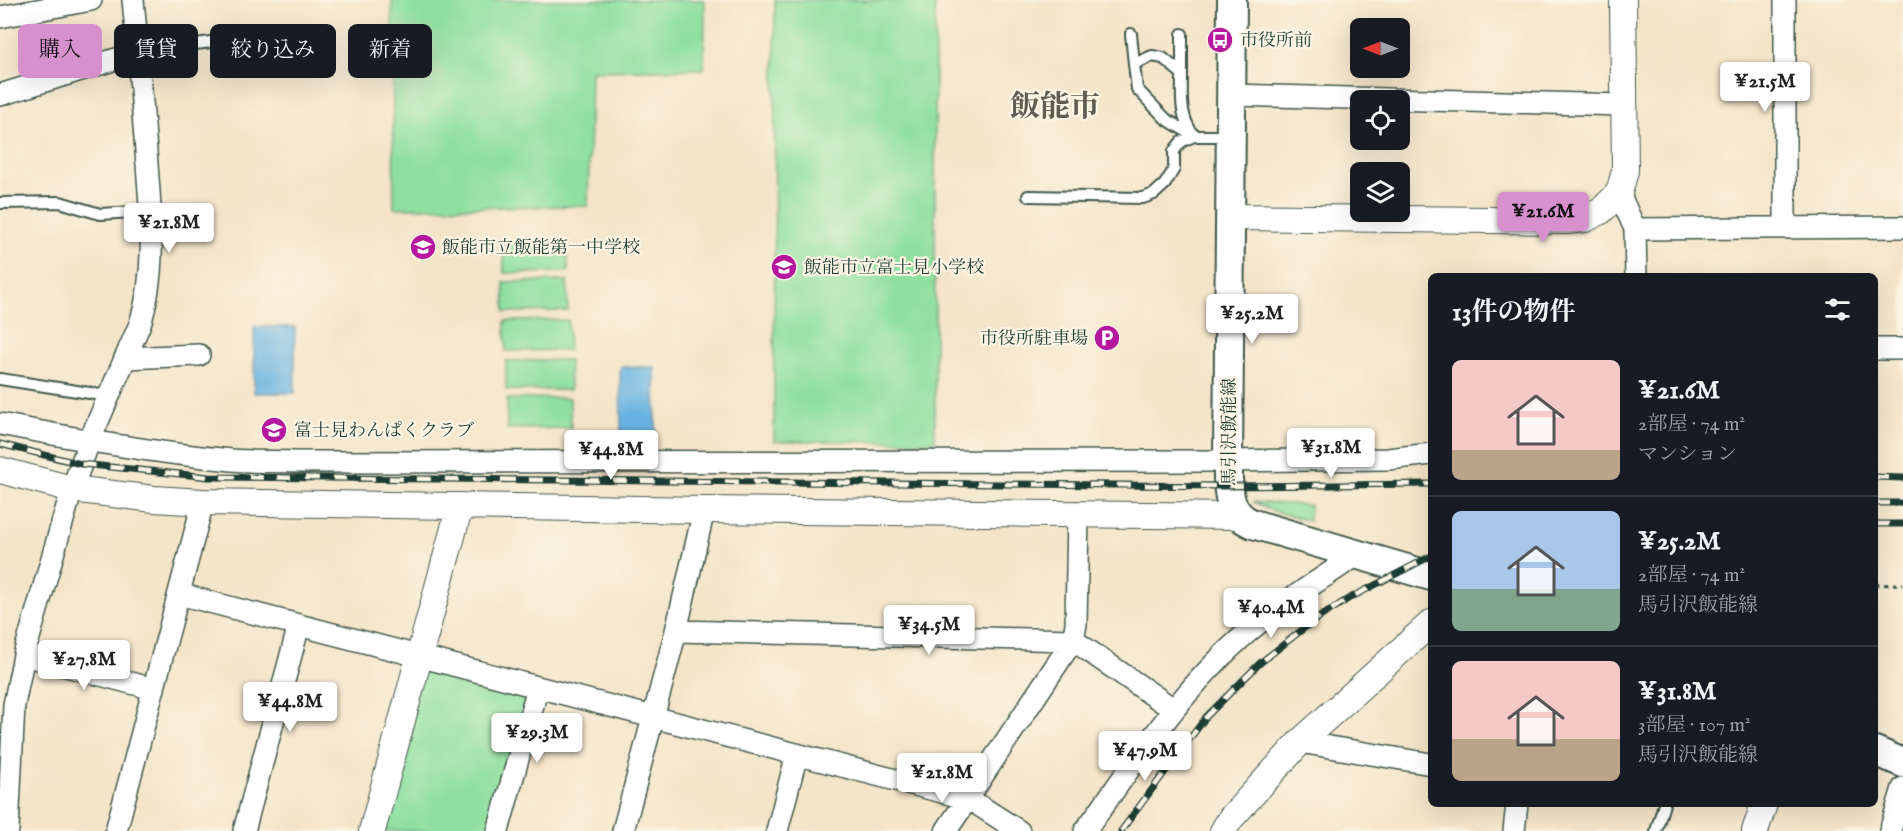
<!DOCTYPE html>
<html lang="ja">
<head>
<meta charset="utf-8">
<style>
  :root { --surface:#171b24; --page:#20242c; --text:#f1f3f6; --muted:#9ea1a6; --line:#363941; --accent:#d690ce }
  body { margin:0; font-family:"IM FELL English","Noto Serif JP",serif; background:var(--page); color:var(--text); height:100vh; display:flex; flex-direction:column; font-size:22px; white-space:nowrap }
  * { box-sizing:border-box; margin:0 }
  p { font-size:20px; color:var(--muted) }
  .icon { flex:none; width:33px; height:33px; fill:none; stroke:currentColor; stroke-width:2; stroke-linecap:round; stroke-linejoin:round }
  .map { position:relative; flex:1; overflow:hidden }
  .drawer { position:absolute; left:1428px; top:273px; width:450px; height:534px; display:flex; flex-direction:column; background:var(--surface); border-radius:9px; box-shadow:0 6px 24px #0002 }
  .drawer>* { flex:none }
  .banner { position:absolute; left:18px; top:24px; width:570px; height:54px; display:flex; gap:12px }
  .needle { width:39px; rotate:270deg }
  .tools { position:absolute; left:1350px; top:18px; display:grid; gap:12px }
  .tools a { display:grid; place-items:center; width:60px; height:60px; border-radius:9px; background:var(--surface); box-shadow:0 6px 24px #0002; font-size:30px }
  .price { position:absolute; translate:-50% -51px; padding:0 14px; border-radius:6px; background:#fff; color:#222; font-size:20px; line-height:39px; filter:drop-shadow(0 2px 3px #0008) }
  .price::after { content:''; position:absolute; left:50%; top:36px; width:18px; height:14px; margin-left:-9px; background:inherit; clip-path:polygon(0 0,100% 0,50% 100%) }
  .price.current { background:var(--accent); color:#111 }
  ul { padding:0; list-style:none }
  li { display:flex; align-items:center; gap:18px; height:150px; padding:0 24px }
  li+li { border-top:2px solid var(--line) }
  li span { display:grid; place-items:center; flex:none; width:168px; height:120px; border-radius:9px; color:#555 }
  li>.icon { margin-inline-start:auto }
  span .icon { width:72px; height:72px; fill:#fffc; stroke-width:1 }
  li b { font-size:26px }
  h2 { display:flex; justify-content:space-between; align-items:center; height:72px; padding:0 24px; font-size:26px }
  .tag { padding:0 21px; border-radius:9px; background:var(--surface); box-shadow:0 6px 24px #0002; font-size:21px; line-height:54px }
  .tag.current { background:var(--accent); color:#111 }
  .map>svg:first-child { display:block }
  .green { fill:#8fe0a0; stroke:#578e6a; stroke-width:1.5 }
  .water { fill:#68b3e1; stroke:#44788a; stroke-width:1.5 }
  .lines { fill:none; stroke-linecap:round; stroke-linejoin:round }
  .service-casing { stroke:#3f564a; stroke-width:14 }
  .minor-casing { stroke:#3f564a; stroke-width:24 }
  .tertiary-casing { stroke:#3f564a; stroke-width:28 }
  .secondary-casing { stroke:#3f564a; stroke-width:32 }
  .path { stroke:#3f564a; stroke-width:3; stroke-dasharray:4.5 4.5; stroke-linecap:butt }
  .service { stroke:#fff; stroke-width:10 }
  .minor { stroke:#fff; stroke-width:21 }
  .tertiary { stroke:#fff; stroke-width:26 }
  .secondary { stroke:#fff; stroke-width:28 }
  .rail-casing { stroke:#1f3d34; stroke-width:7 }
  .rail { stroke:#fcf5e5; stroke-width:4.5; stroke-dasharray:14; stroke-linecap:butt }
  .labels { text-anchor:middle; stroke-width:4.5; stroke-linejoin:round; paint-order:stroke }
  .poi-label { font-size:18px; fill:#1f3d34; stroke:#fcf5e5; text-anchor:start }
  .street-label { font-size:18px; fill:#1f3d34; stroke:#fcf5e5 }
  .town-label { font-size:30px; font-weight:bold; fill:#605c51; stroke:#fcf5e5 }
</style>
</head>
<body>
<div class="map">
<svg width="1903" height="831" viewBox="0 0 1903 831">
  <rect width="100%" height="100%" fill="#fcf5e5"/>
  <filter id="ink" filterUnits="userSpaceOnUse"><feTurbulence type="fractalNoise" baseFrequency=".0167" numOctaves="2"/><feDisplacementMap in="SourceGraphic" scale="12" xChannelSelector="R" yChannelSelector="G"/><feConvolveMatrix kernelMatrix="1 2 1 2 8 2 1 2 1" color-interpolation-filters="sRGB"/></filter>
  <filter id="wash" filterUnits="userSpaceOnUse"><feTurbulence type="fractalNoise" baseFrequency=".008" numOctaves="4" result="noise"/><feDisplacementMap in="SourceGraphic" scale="24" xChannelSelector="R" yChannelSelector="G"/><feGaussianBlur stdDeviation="1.35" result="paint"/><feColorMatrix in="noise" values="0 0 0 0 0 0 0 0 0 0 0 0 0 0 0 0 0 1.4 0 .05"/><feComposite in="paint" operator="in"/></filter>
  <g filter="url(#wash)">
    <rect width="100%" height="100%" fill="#f4e4c8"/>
    <!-- green -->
    <path class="green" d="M392,0h313l-1,69 -113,2 -3,135 -194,2z
      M775,0h160v442l-161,-1z
      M504,243h63l1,29 -64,1z
      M567,281l1,30 -63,1 -1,-30z
      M568,320l1,30 -63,1 -1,-30z
      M569,360l1,30h-64v-29z
      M570,398l1,30 -64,1v-30z
      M1253,502l57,3 -1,16 -36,-10z
      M420,656l118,31 -40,144h-126z"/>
    <!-- water -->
    <path class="water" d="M254,327h41v66h-41z
      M620,367h35l1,66h-35z"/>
  </g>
  <g filter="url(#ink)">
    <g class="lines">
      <!-- service casing -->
      <g class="service-casing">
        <path id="service" d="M1131,34l3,30
          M1182,34v40
          M139,52l93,-13
          M1152,56l11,2 19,16c0,24 -3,41 12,62l-28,-17 -29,-30 -3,-25z
          M1028,196l115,2 11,-4 11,-10 9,-15v-18l7,-9 13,-6h36
          M0,203l60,-1 40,12 50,-3
          M0,379l109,17
          M1656,831l8,-27"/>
      </g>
      <!-- minor casing -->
      <g class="minor-casing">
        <path id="minor" d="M1785,0v227
          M0,17l91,-17
          M0,95l139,-43
          M1231,95l393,10
          M1619,193l16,36 1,47
          M1635,229l268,-2
          M1875,349h28
          M125,358l74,-3
          M0,424c77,15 154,29 232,36 22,2 46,1 68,2l928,-1 160,-2 43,-5
          M179,594l790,205 50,32
          M676,631l397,9 100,69
          M24,655l130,34
          M1300,742l131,22
          M8,831l6,-126 10,-50 48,-166 17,-47 51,-118c18,-55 10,-116 6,-173 -4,-50 -8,-101 -13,-151
          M116,831l87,-329
          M244,831l55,-206
          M498,831l40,-144
          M623,831l53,-200 28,-121
          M777,831l20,-77
          M946,831l127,-191 3,-16 2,-110
          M1085,831c53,-73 103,-152 175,-209 30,-24 64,-45 97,-67
          M1514,831l3,-27
          M1890,831l13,-43"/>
      </g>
      <!-- tertiary casing -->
      <g class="tertiary-casing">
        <path id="tertiary" d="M1230,217l337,4 18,-2 16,-8 18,-18 6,-22 -2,-171
          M0,470l72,19 82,10 49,3 501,8 535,6
          M372,831l88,-325
          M1223,831l8,-13 69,-76 131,-119
          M1755,831l9,-27"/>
      </g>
      <!-- secondary casing -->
      <g class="secondary-casing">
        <path id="secondary" d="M1232,0l-4,461c0,25 -3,52 25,63l178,52
          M1875,751l28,12"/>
      </g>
      <!-- path -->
      <path class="path" d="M1875,585l28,-1"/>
      <!-- service -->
      <use href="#service" class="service"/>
      <!-- minor -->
      <use href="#minor" class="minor"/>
      <!-- tertiary -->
      <use href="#tertiary" class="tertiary"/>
      <!-- secondary -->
      <use href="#secondary" class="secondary"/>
      <!-- rail casing -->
      <g class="rail-casing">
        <path id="rail" d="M0,444l81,20 128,13 1019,9 203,-2
          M1875,477l28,1
          M1875,503h28
          M1875,524h28
          M1121,831l85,-114 54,-54 52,-41 36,-23 83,-43"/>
      </g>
      <!-- rail -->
      <use href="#rail" class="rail"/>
    </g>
  </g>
  <!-- icons -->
  <defs>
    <g id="bus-disc" transform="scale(1.35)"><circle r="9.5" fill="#b5179e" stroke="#fcf5e5"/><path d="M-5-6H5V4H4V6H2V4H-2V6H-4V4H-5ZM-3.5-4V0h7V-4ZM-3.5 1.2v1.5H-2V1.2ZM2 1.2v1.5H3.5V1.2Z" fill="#fff"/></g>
    <g id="school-disc" transform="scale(1.35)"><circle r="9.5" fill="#b5179e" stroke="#fcf5e5"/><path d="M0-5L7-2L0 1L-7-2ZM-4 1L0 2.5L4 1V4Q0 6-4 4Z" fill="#fff"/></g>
    <g id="parking-disc" transform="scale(1.35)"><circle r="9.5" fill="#b5179e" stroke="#fcf5e5"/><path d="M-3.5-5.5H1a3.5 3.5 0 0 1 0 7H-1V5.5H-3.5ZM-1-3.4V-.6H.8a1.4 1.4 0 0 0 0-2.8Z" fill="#fff"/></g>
  </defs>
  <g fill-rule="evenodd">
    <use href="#bus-disc" x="1220" y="40"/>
    <use href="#school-disc" x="423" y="247"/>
    <use href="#school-disc" x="784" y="267"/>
    <use href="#parking-disc" x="1107" y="338"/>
    <use href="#school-disc" x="274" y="430"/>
  </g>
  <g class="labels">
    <!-- poi labels -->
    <g class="poi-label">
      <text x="1240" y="46">市役所前</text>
      <text x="442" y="253">飯能市立飯能第一中学校</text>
      <text x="804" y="273">飯能市立富士見小学校</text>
      <text x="1088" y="344" text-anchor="end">市役所駐車場</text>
      <text x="294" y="436">富士見わんぱくクラブ</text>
    </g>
    <!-- street labels -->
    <g class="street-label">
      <text transform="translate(1229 432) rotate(-90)" y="6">馬引沢飯能線</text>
    </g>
    <!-- town labels -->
    <g class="town-label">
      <text x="1055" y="116">飯能市</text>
    </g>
  </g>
</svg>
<div class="tools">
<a><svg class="needle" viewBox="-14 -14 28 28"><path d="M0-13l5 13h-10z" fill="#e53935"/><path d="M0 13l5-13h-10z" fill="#9ea1a6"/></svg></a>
<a><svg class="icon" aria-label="locate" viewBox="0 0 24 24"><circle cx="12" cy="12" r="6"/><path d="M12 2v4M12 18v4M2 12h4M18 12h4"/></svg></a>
<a><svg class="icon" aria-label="layers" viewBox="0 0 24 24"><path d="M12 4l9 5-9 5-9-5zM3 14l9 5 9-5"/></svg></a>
</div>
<b class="price" style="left:1765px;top:113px">¥21.5M</b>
<b class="price current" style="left:1543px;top:243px">¥21.6M</b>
<b class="price" style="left:169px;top:254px">¥21.8M</b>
<b class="price" style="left:1252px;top:345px">¥25.2M</b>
<b class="price" style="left:1331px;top:479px">¥31.8M</b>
<b class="price" style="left:611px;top:481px">¥44.8M</b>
<b class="price" style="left:1271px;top:639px">¥40.4M</b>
<b class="price" style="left:929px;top:656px">¥34.5M</b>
<b class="price" style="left:84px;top:691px">¥27.8M</b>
<b class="price" style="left:290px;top:733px">¥44.8M</b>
<b class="price" style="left:537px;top:764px">¥29.3M</b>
<b class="price" style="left:1145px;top:782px">¥47.9M</b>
<b class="price" style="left:942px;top:804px">¥21.8M</b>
<div class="banner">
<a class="tag current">購入</a>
<a class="tag">賃貸</a>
<a class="tag">絞り込み</a>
<a class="tag">新着</a>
</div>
<section class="drawer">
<h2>13件の物件<svg class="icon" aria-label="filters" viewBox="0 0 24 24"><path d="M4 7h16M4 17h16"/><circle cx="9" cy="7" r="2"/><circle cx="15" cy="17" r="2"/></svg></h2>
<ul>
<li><span style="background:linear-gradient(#f6c9c9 75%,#b9a48a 0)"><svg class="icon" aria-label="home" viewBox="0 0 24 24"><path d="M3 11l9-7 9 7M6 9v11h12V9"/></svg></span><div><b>¥21.6M</b><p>2部屋 · 74 m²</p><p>マンション</p></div></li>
<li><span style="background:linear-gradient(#a9c7e8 65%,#7fa58c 0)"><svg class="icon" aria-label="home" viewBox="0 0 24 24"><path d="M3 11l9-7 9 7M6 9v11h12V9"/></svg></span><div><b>¥25.2M</b><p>2部屋 · 74 m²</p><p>馬引沢飯能線</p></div></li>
<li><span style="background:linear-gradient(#f6c9c9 65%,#b9a48a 0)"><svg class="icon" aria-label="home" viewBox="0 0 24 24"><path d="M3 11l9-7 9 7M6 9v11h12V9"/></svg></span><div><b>¥31.8M</b><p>3部屋 · 107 m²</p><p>馬引沢飯能線</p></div></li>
</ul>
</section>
</div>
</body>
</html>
